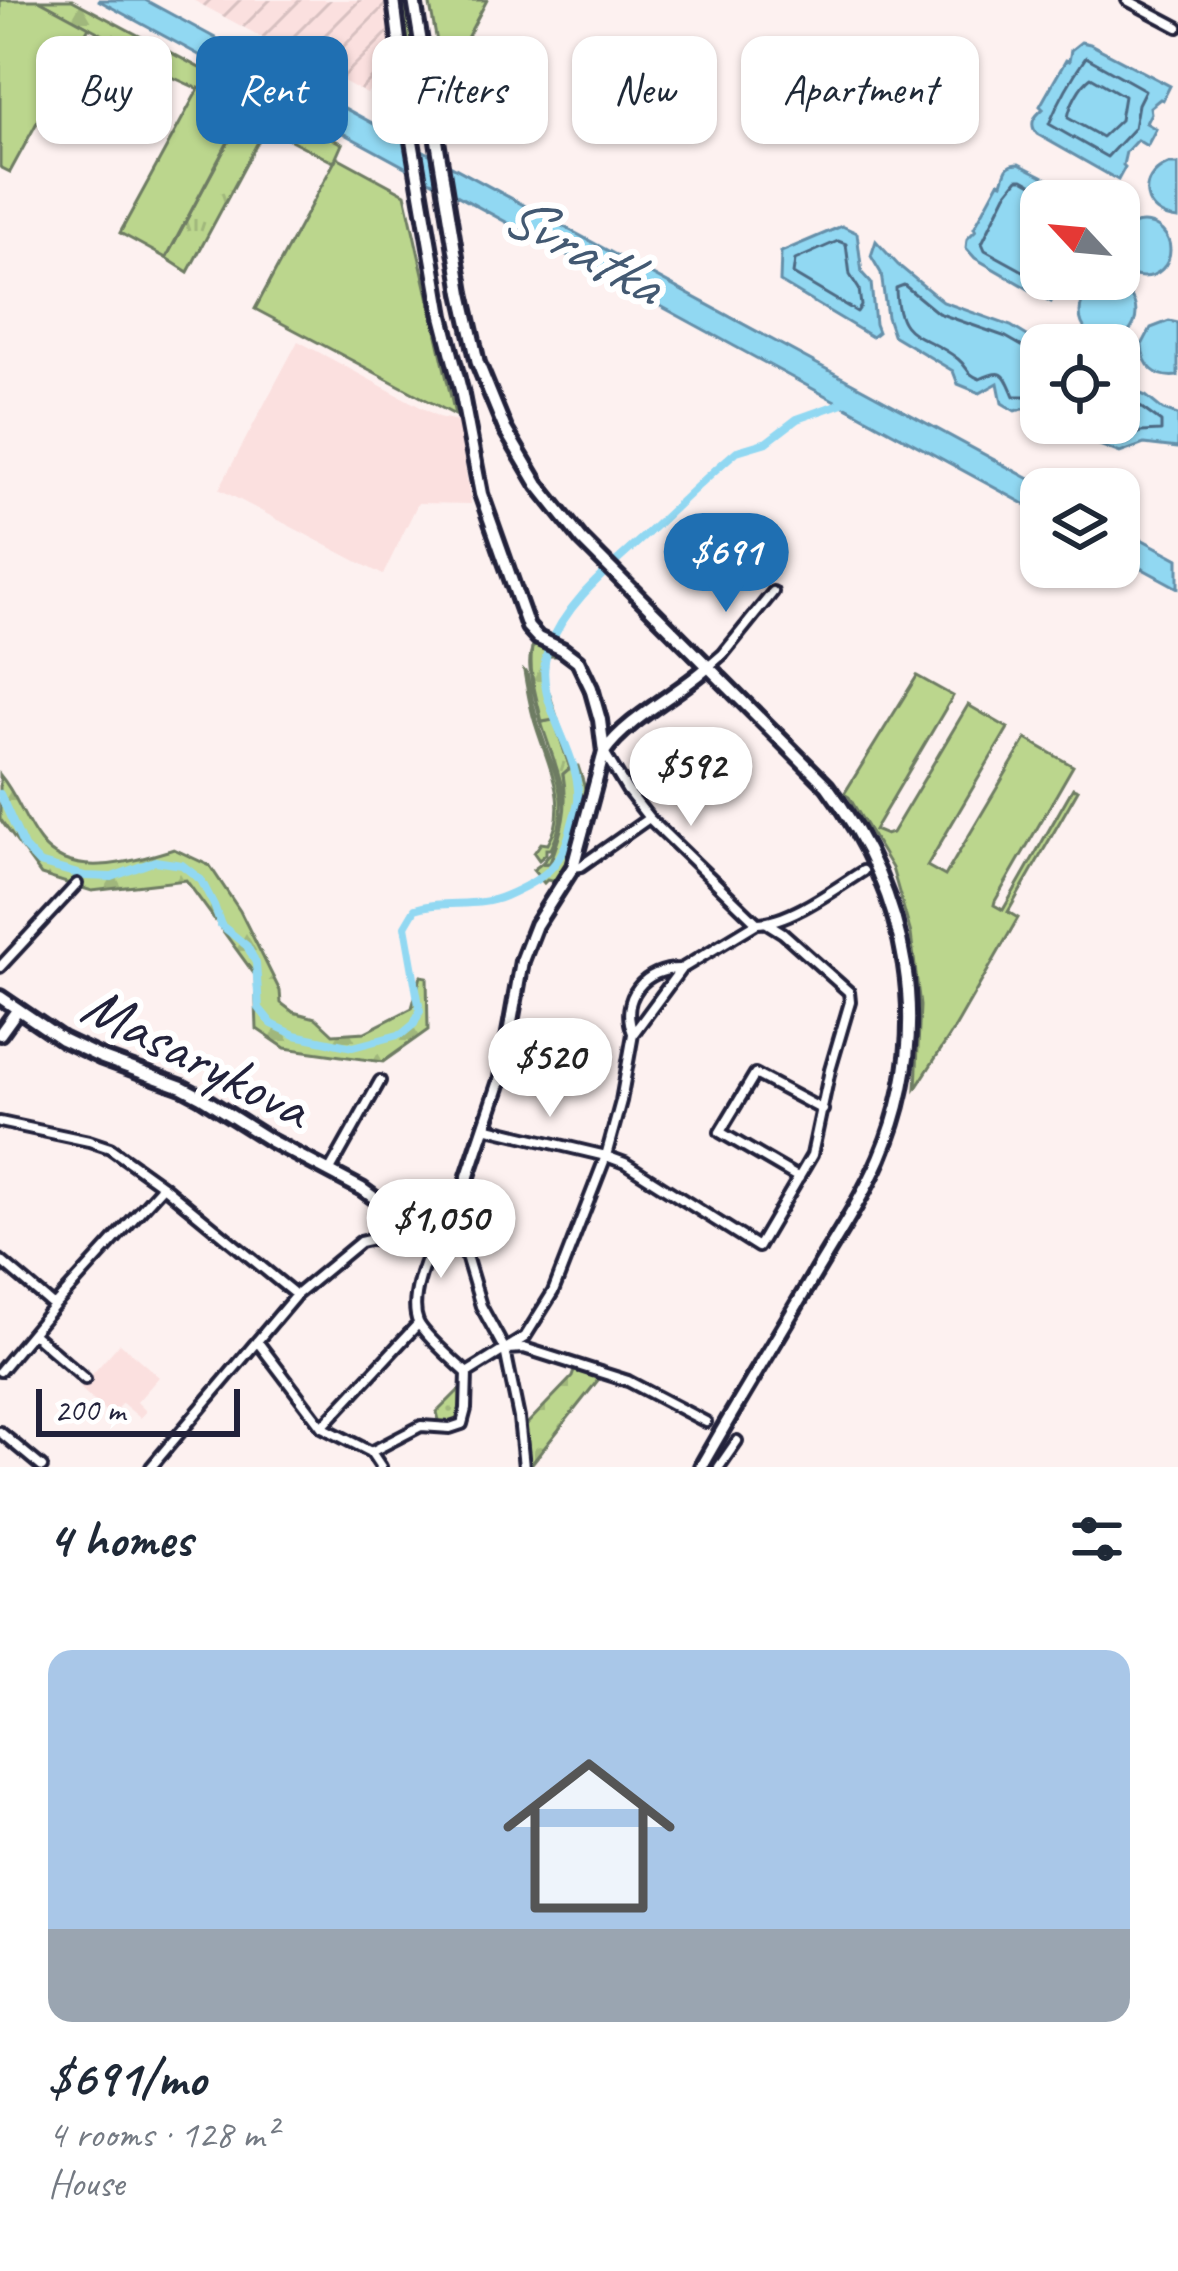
<!DOCTYPE html>
<html lang="en">
<head>
<meta charset="utf-8">
<style>
  :root { --surface:#fff; --page:#f6f6f7; --text:#1f2937; --muted:#747a83; --accent:#1f6fb2 }
  body { margin:0; font-family:Caveat,sans-serif; background:var(--page); color:var(--text); height:100vh; display:flex; flex-direction:column; font-size:45px; white-space:nowrap }
  * { box-sizing:border-box; margin:0 }
  p { font-size:39px; color:var(--muted) }
  .icon { flex:none; width:66px; height:66px; fill:none; stroke:currentColor; stroke-width:2; stroke-linecap:round; stroke-linejoin:round }
  .map { position:relative; height:1467px; overflow:hidden }
  .details { display:flex; flex-direction:column; background:var(--surface); flex:1 }
  .details>* { flex:none }
  .guide { position:absolute; left:36px; top:36px; width:1107px; height:108px; display:flex; gap:24px }
  .needle { width:78px; rotate:296deg }
  .controls { position:absolute; left:1020px; top:180px; display:grid; gap:24px }
  .controls a { display:grid; place-items:center; width:120px; height:120px; border-radius:24px; background:var(--surface); box-shadow:0 3px 9px #0004; font-size:60px }
  .scale { position:absolute; left:36px; bottom:30px; width:204px; box-sizing:border-box; padding-left:12px; border:6px solid #22223b; border-top:0; font-size:33px; line-height:42px; white-space:nowrap; color:#22223b; -webkit-text-stroke:9px #fff; paint-order:stroke }
  .price { position:absolute; translate:-50% -102px; padding:0 27px; border-radius:42px; background:#fff; color:#222; font-size:39px; line-height:78px; filter:drop-shadow(0 3px 6px #0008) }
  .price::after { content:''; position:absolute; left:50%; top:72px; width:36px; height:27px; margin-left:-18px; background:inherit; clip-path:polygon(0 0,100% 0,50% 100%) }
  .price.on { background:var(--accent); color:#fff }
  ul { padding:0; list-style:none }
  li { display:grid; align-content:center; gap:24px; height:636px; padding:0 48px }
  li span { display:grid; place-items:center; height:372px; border-radius:24px; color:#555 }
  li>.icon { margin-inline-start:auto }
  span .icon { width:216px; height:216px; fill:#fffc; stroke-width:1 }
  li b { font-size:51px }
  h2 { display:flex; justify-content:space-between; align-items:center; height:144px; padding:0 48px; font-size:51px }
  .pill { padding:0 42px; border-radius:24px; background:var(--surface); box-shadow:0 3px 9px #0004; font-size:42px; line-height:108px }
  .pill.on { background:var(--accent); color:#fff }
  .map>svg:first-child { display:block }
  .built { fill:#fbe0df }
  .industrial { fill:url(#industrial-furrows) }
  .grass { fill:url(#grass-tufts); stroke:#6e7c64; stroke-width:3 }
  .forest { fill:url(#forest-firs); stroke:#6e7c64; stroke-width:3 }
  .cemetery { fill:url(#cemetery-stones); stroke:#6e7c64; stroke-width:3 }
  .park { fill:url(#park-dots); stroke:#6e7c64; stroke-width:3 }
  .garden { fill:#bbd68d; stroke:#6e7c64; stroke-width:3 }
  .water { fill:#91d8f2; stroke:#658fa9; stroke-width:3 }
  .lines { fill:none; stroke-linecap:round; stroke-linejoin:round }
  .shore { stroke:#4e6b84; stroke-width:3 }
  .canal { stroke:#91d8f2; stroke-width:8 }
  .street-casing { stroke:#22223b; stroke-width:16 }
  .secondary-casing { stroke:#22223b; stroke-width:20 }
  .street { stroke:#fff; stroke-width:8 }
  .secondary { stroke:#fff; stroke-width:10 }
  .labels { text-anchor:middle; stroke-width:12; stroke-linejoin:round; paint-order:stroke }
  .street-label { font-size:60px; fill:#22223b; stroke:#fff }
  .water-label { font-size:63px; font-style:italic; fill:#435972; stroke:#fff }
</style>
</head>
<body>
<div class="map">
<svg width="1178" height="1467" viewBox="0 0 1178 1467">
  <defs>
    <pattern id="industrial-furrows" width="10" height="10" patternUnits="userSpaceOnUse" patternTransform="scale(3)"><rect width="10" height="10" fill="#fbe0df"/><path d="M-1 1l2-2M0 10L10 0M9 11l2-2" fill="none" stroke="#d7c0c0"/></pattern>
    <pattern id="grass-tufts" width="24" height="20" patternUnits="userSpaceOnUse" patternTransform="scale(3)"><rect width="24" height="20" fill="#bbd68d"/><path d="M3 7l-1-3M5 7V3M7 7l1-3M15 17l-1-3M17 17v-4M19 17l1-3" fill="none" stroke="#a0b77b"/></pattern>
    <pattern id="forest-firs" width="22" height="20" patternUnits="userSpaceOnUse" patternTransform="scale(3)"><rect width="22" height="20" fill="#bbd68d"/><path d="M5 1l3.5 6h-7zM16 11l3.5 6h-7z" fill="#a0b77b"/></pattern>
    <pattern id="cemetery-stones" width="16" height="16" patternUnits="userSpaceOnUse" patternTransform="scale(3)"><rect width="16" height="16" fill="#bbd68d"/><path d="M2 7V4a2 2 0 0 1 4 0v3zM10 15v-3a2 2 0 0 1 4 0v3z" fill="#a0b77b"/></pattern>
    <pattern id="park-dots" width="8" height="8" patternUnits="userSpaceOnUse" patternTransform="scale(3)"><rect width="8" height="8" fill="#bbd68d"/><path d="M2 2h.1M6 6h.1" fill="none" stroke="#a0b77b" stroke-width="1.8" stroke-linecap="round"/></pattern>
  </defs>
  <rect width="100%" height="100%" fill="#fdf1f0"/>
  <filter id="ink" filterUnits="userSpaceOnUse"><feTurbulence type="fractalNoise" baseFrequency=".00833" numOctaves="2"/><feDisplacementMap in="SourceGraphic" scale="24" xChannelSelector="R" yChannelSelector="G"/><feConvolveMatrix kernelMatrix="1 2 1 2 8 2 1 2 1" color-interpolation-filters="sRGB"/></filter>
  <g filter="url(#ink)">
    <!-- built -->
    <path class="built" d="M298,341l141,76 19,4 13,83 -53,-1 -35,72 -164,-86z
      M120,1343l39,34 -22,25 9,9 -6,7 -18,-15 -12,13 -30,-28z"/>
    <!-- industrial -->
    <path class="industrial" d="M193,0h197l1,8 -5,1 1,12 6,1 6,63 -7,1 -16,-8 -9,16z"/>
    <!-- grass -->
    <path class="grass" d="M400,0h7l21,130 -12,1z
      M243,115l23,12 -78,145 -22,-14z
      M534,643l6,1 3,78 11,-3 16,49 -7,6c6,33 -1,59 -13,89l-9,1c44,-43 16,-91 1,-139 -4,-12 -6,-24 -9,-36 -3,-17 -6,-30 1,-46z
      M524,671l3,2c3,16 6,32 10,47 13,48 39,78 14,129h-5v5l-7,6 -5,-7 7,-10 7,1c23,-38 0,-79 -12,-118 -6,-18 -9,-37 -12,-55z"/>
    <!-- forest -->
    <path class="forest" d="M39,0h33l270,144 -8,18 -5,-2 -86,-45 2,-5 -84,-38 -54,-35z
      M540,643l24,13h-17l-1,27 27,83h5c3,9 7,20 8,29 2,23 -16,68 -28,87l-11,-2 -3,3 -11,-13 8,-6 9,-1c12,-31 19,-56 13,-89l7,-6 -16,-48 -12,2c-5,-24 -14,-48 -10,-74z
      M0,775c17,20 24,45 40,66 30,41 94,20 134,8l36,17 30,45 40,80 1,12 12,9 23,6 17,16 32,-2 47,-24 9,-32 6,1 1,53 -45,32 -98,-14 -28,-19 -2,-54 -69,-95 -94,11 -51,-16 -41,-56z"/>
    <!-- cemetery -->
    <path class="cemetery" d="M575,1368l27,7 -72,91 -4,-41 46,-48z"/>
    <!-- park -->
    <path class="park" d="M461,1388l-1,30 -9,7 -11,-1 -3,-12z"/>
    <!-- garden -->
    <path class="garden" d="M0,0h39l50,27 -79,145 -10,-5z
      M429,0h58l-38,72 -7,-4z
      M199,88l46,22 -79,148 -46,-25z
      M337,157l68,37 50,221 -200,-106z
      M917,676l36,20 -79,134 12,5 6,-2 76,-128 40,23 -81,138 18,10 81,-137 47,27 -78,135 -1,4 9,5 70,-122 5,2 -70,122 10,6 -65,113 -37,57 4,-82 -9,-72 -19,-66 -43,-71 -5,-3z"/>
    <!-- water -->
    <path class="water" d="M98,0h47l903,489h-7v24z
      M1081,42l9,2 80,42 -7,14 -3,-1 -10,8 1,6 -5,10 10,6 -9,17 -10,-6 -11,12 -3,13 2,2 -7,13 -81,-46c-9,-11 -2,-18 6,-25l-3,-3 26,-46 3,1 2,-11z
      M1019,164l72,37h-50v78h16l1,10 -7,13 -76,-44 -9,-10 1,-9 9,-9 -2,-2 25,-46 3,1c4,-11 3,-19 17,-19z
      M1168,164h10v55c-36,-3 -43,-41 -10,-55z
      M1116 250a27 27 0 1 1 54 0a27 27 0 1 1-54 0Z
      M842,226l15,7 5,40 9,10 4,41 3,8 -6,5 -92,-55 1,-30z
      M876,241l22,24 45,37 68,24 31,19 -1,74 -13,-11 -13,3 -13,-8 -4,-20 -18,10 -22,-9 -5,-13 -60,-36 -6,-18 -6,-44 -10,-17z
      M1080 313a28 28 0 1 1 56 0a28 28 0 1 1-56 0Z
      M1169,321l9,2v53c-22,3 -35,-10 -36,-31l9,-17z
      M1119,385l27,11 17,14 15,5v33l-34,-4 -24,9 -47,-18h-14l-14,-12h74z
      M1119,527l59,32v29l-59,-32z"/>
    <g class="lines">
      <!-- shore -->
      <path class="shore" d="M1086,57l59,33 -7,14 -4,24 -27,29 -58,-33c11,-26 21,-44 37,-67z
        M1091,77l33,19 -4,24 -18,17 -34,-19c2,-14 12,-33 23,-41z
        M838,241l8,3 4,31 9,14 2,17 -4,6 -64,-38 2,-14z
        M1044,279h-6l-53,-29 -3,-7 24,-49 12,-15h5l39,22
        M1041,357l-35,-20 -68,-24 -34,-28 -8,3c1,56 28,43 62,71 11,9 8,15 22,20 25,-12 25,-4 34,17h16l11,7
        M1064,423l13,1 43,15 21,-7 20,-1v-9l-22,-16 -20,-8"/>
      <!-- canal -->
      <path class="canal" d="M0,794l24,53 15,16 46,13 27,1 43,-16 27,4 19,15 13,25 7,20 26,21 9,17 3,45 13,16 23,11 58,12 49,-13 12,-10 6,-13 -15,-85 10,-17c30,-10 60,0 90,-13 37,-16 57,-29 66,-68 2,-9 6,-19 7,-27 4,-51 -48,-100 -30,-151 18,-49 63,-83 101,-118 29,-27 57,-55 88,-81l30,-9 30,-23 51,-18"/>
      <!-- street casing -->
      <g class="street-casing">
        <path id="street" d="M1127,0l51,27
          M708,667l15,-13 50,-62
          M604,752l23,38 22,28 108,105
          M573,867l8,-1 68,-48
          M0,967l77,-83
          M633,1033c-14,-35 12,-65 48,-64
          M0,1122l89,19 21,7 53,38 133,109
          M484,1127l122,29 19,7 133,84 54,-92 18,-85 20,-68 -1,-10 -66,-59 -16,-10
          M329,1172l51,-91
          M799,1178l-79,-46 35,-58 68,36
          M436,1235c-9,22 -28,63 -18,87 5,12 38,41 49,51
          M461,1239l20,67 24,44 14,68 5,49
          M0,1260l54,46
          M32,1333l53,46
          M257,1341l65,86 49,25 10,15
          M507,1349l17,-1 104,33 78,41
          M0,1371l54,-65 109,-120
          M322,1427l96,-103
          M0,1432l42,35
          M371,1452l50,-26 29,2 12,-4 4,-15 1,-36 58,-36 28,-45 53,-136 15,-55 12,-67 48,-65 76,-46c32,0 79,-35 106,-52
          M151,1467l145,-172 64,-53 57,-13
          M719,1467l18,-26"/>
      </g>
      <!-- secondary casing -->
      <g class="secondary-casing">
        <path id="secondary" d="M414,0l48,293 16,70 27,66 33,56 44,55 245,246c82,109 108,243 53,372 -18,41 -44,80 -67,119 -37,64 -76,126 -112,190
          M604,752c24,-34 73,-57 104,-85
          M0,997l62,42 38,18 82,30 19,10 70,44 91,48 55,40 36,11 8,-1 3,-8 4,-55 33,-98 21,-117 14,-36 37,-58 31,-115 -4,-32 -9,-32 -13,-27 -16,-12 -24,-11 -10,-11 -47,-133 -20,-104 -19,-74 -31,-181 -17,-135
          M0,1034l18,-25"/>
      </g>
      <!-- street -->
      <use href="#street" class="street"/>
      <!-- secondary -->
      <use href="#secondary" class="secondary"/>
    </g>
  </g>
  <g class="labels">
    <!-- street labels -->
    <g class="street-label">
      <text transform="translate(197 1055) rotate(27)" y="21">Masarykova</text>
    </g>
    <!-- water labels -->
    <g class="water-label">
      <text transform="translate(583 247) rotate(28)" y="22">Svratka</text>
    </g>
  </g>
</svg>
<div class="controls">
<a><svg class="needle" viewBox="-14 -14 28 28"><path d="M0-13l5 13h-10z" fill="#e53935"/><path d="M0 13l5-13h-10z" fill="#747a83"/></svg></a>
<a><svg class="icon" aria-label="locate" viewBox="0 0 24 24"><circle cx="12" cy="12" r="6"/><path d="M12 2v4M12 18v4M2 12h4M18 12h4"/></svg></a>
<a><svg class="icon" aria-label="layers" viewBox="0 0 24 24"><path d="M12 4l9 5-9 5-9-5zM3 14l9 5 9-5"/></svg></a>
</div>
<div class="scale">200 m</div>
<b class="price on" style="left:726px;top:615px">$691</b>
<b class="price" style="left:691px;top:829px">$592</b>
<b class="price" style="left:550px;top:1120px">$520</b>
<b class="price" style="left:441px;top:1281px">$1,050</b>
<div class="guide">
<a class="pill">Buy</a>
<a class="pill on">Rent</a>
<a class="pill">Filters</a>
<a class="pill">New</a>
<a class="pill">Apartment</a>
</div>
</div>
<section class="details">
<h2>4 homes<svg class="icon" aria-label="filters" viewBox="0 0 24 24"><path d="M4 7h16M4 17h16"/><circle cx="9" cy="7" r="2"/><circle cx="15" cy="17" r="2"/></svg></h2>
<ul>
<li><span style="background:linear-gradient(#a9c7e8 75%,#9aa5b1 0)"><svg class="icon" aria-label="home" viewBox="0 0 24 24"><path d="M3 11l9-7 9 7M6 9v11h12V9"/></svg></span><div><b>$691/mo</b><p>4 rooms · 128 m²</p><p>House</p></div></li>
</ul>
</section>
</body>
</html>
